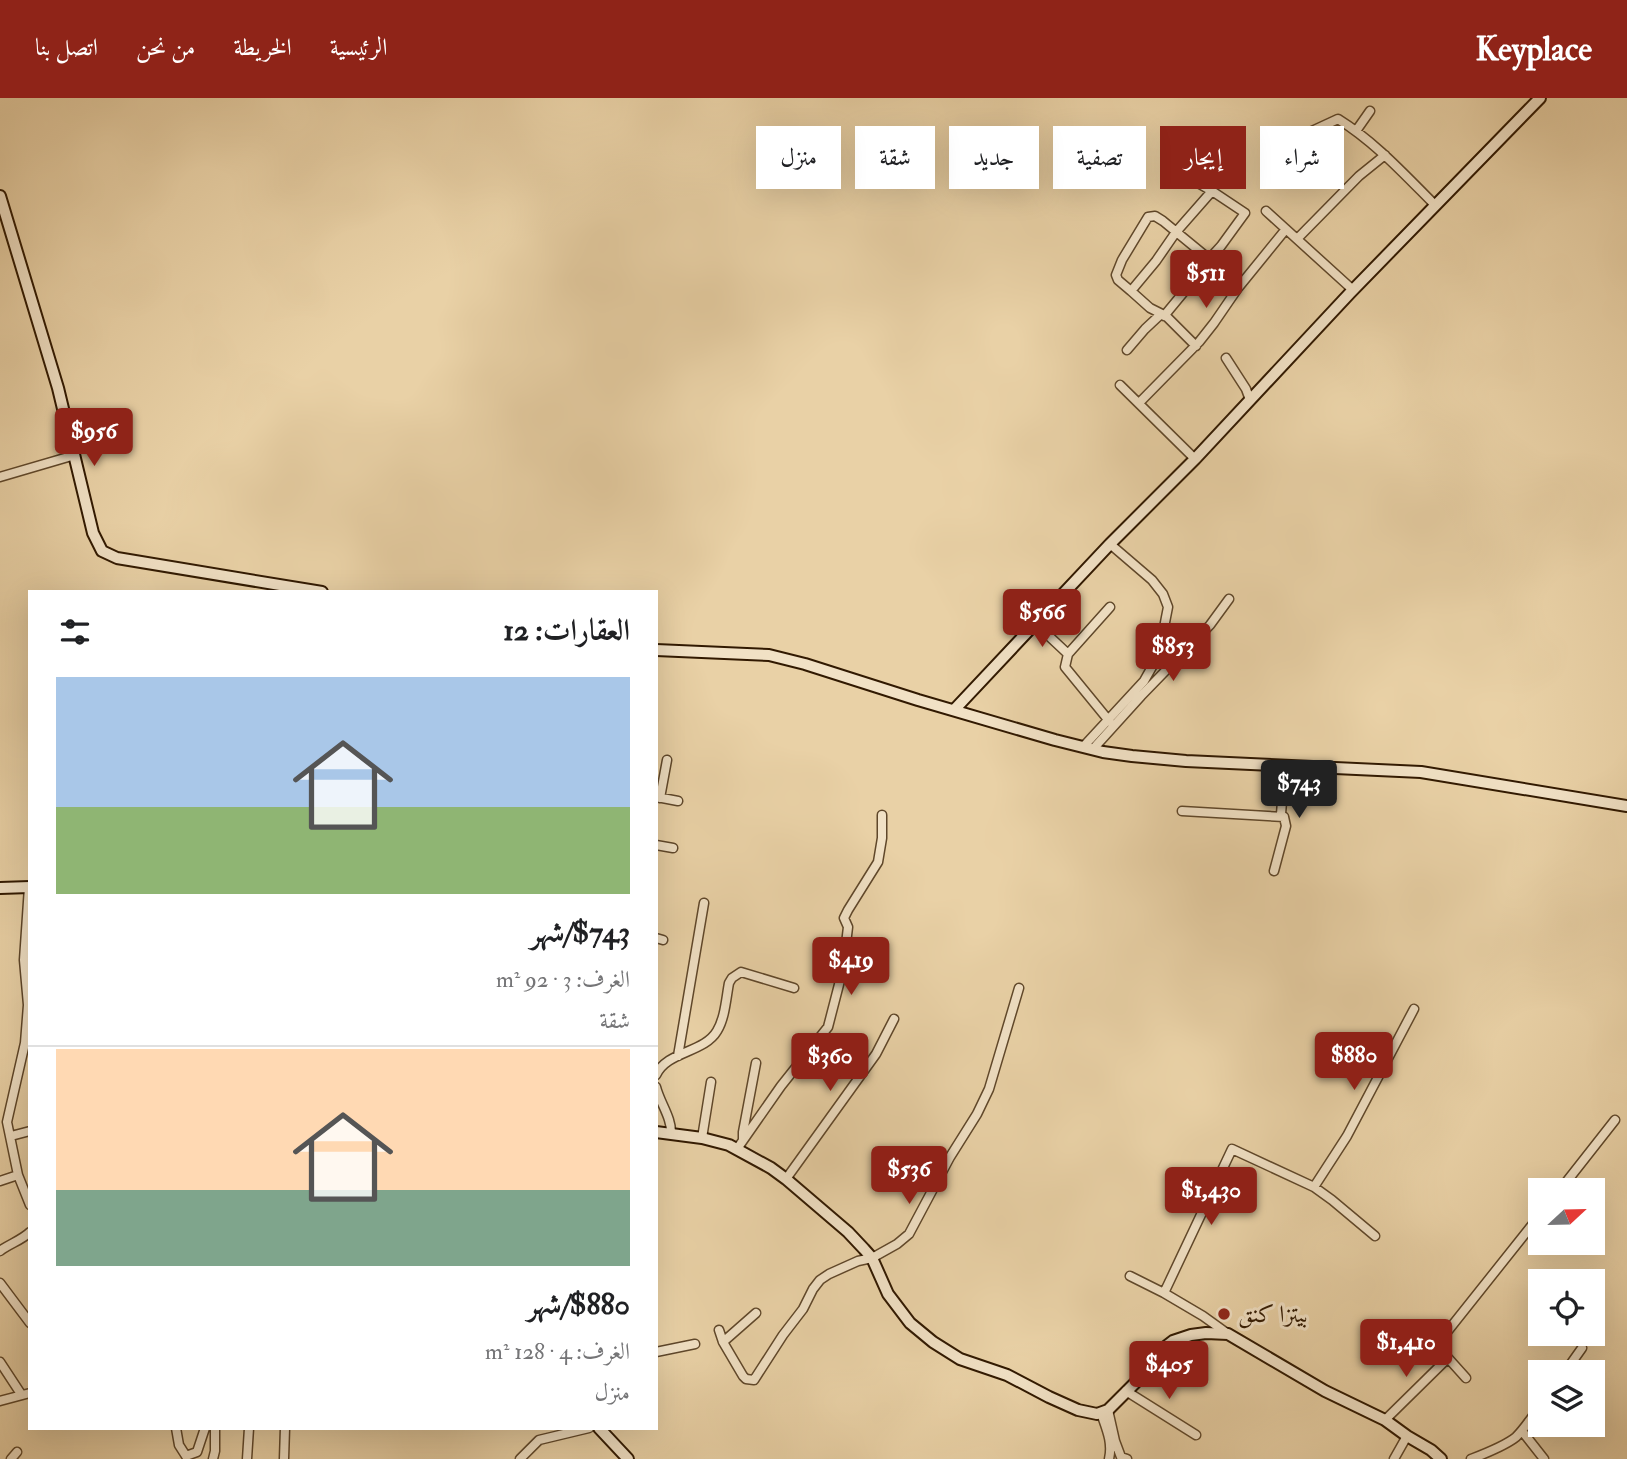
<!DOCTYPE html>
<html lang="ar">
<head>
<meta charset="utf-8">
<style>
  :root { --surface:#fff; --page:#f6f6f6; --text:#202124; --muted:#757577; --line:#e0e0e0; --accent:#8f2418 }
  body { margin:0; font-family:"IM FELL Double Pica",Amiri,serif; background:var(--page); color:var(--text); direction:rtl; height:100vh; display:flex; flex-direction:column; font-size:26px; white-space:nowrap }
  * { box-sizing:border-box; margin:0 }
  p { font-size:23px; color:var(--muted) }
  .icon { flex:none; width:38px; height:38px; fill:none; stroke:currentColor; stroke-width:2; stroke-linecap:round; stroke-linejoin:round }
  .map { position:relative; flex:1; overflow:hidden; direction:ltr }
  .details { position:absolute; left:28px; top:492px; width:630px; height:840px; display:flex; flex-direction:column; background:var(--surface); border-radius:0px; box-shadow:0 7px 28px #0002; direction:rtl }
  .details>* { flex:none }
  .hud { position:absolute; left:679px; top:28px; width:665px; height:63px; direction:rtl; display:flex; gap:14px }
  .needle { width:46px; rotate:68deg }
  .buttons { position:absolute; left:1528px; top:1080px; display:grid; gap:14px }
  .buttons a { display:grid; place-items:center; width:77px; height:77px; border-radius:0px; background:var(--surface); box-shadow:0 7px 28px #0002; font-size:35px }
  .price { position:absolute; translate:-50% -60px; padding:0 16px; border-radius:7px; background:var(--accent); color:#fff; font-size:23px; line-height:46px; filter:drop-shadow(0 2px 4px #0008) }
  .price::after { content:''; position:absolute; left:50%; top:42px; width:21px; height:16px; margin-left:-10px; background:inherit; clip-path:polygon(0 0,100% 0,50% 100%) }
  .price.active { background:#222; color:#fff }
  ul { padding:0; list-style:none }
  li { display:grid; align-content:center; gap:14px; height:371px; padding:0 28px }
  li+li { border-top:2px solid var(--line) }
  li span { display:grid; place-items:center; height:217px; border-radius:0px; color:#555 }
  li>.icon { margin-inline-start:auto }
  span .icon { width:126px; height:126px; fill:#fffc; stroke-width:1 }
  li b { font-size:30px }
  h2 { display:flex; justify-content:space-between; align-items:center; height:84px; padding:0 28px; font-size:30px }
  .chip { padding:0 24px; border-radius:0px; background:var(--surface); box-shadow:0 7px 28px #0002; font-size:24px; line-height:63px }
  .chip.active { background:var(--accent); color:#fff }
  header { display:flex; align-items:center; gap:42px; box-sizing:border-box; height:98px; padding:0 35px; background:var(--accent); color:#fff }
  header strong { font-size:33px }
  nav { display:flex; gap:38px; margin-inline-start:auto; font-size:24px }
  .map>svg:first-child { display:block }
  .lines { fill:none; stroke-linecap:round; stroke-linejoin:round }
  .street-casing { stroke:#5f472a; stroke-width:11 }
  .secondary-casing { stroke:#311901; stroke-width:14 }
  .street { stroke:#f1e1c5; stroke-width:8 }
  .secondary { stroke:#f1e1c5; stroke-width:10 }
  .poi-dot { fill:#8f2418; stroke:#f1e1c5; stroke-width:2.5 }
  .labels { text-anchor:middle; stroke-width:6; stroke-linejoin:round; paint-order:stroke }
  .poi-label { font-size:24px; fill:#311901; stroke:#f1e1c5; text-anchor:start }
</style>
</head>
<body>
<header>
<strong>Keyplace</strong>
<nav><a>الرئيسية</a><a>الخريطة</a><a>من نحن</a><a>اتصل بنا</a></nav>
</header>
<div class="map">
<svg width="1627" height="1361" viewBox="0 0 1627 1361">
  <rect width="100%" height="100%" fill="#e9d1a6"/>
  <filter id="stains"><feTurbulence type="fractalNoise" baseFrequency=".00286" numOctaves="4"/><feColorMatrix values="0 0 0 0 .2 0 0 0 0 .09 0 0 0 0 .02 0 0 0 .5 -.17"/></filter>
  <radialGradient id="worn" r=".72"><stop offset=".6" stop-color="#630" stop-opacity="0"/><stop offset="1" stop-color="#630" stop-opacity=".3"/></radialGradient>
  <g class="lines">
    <!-- street casing -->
    <g class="street-casing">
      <path id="street" d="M1356,33l14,-20
        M1271,61l13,-15 54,-25c37,23 66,55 97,86
        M1266,113l87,79
        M1297,141l62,-63 26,-21
        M1131,193l25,-30 20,-29 36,-41
        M1164,218l24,-29 11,-17 22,-24 24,-33 -33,-22 -28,-16
        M1196,248l-30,-30 -16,-8 -19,-17 -13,-11 -2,-5 6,-15 26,-43 7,-1 8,5 45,37
        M1127,252l18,-21 16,-15
        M1226,260l20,31 4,11
        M1120,287l75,74
        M1139,305l60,-61 15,-19 24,-35 48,-59
        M0,379l75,-22
        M1110,509l-42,47 -3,13 45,55
        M1036,526l32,30
        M1083,649l61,-66 9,-16 8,-22 7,-36 -5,-13 -11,-14 -42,-36
        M1093,651l48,-53 69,-71 19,-26
        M657,699l21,4
        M660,700l7,-38
        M1182,713l102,6
        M656,747l17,3
        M1274,773l12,-45 -2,-9 -3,-3 4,-49
        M656,840l7,2
        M678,958l26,-153
        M656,977c11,-24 48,-22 61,-44 8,-13 9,-32 12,-48l3,-5 9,-6 53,16
        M656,989c4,16 16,31 15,47
        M11,1038l19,-5
        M702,1040l9,-56
        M743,1041v-7l13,-69
        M737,1051l44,-63 47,-59 15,-58 5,-42 -4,-9 4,-8 30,-48 4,-24v-23
        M18,1077l12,30
        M786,1081l90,-125 18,-35
        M0,1083l18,-6 -11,-53 18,-79 3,-38 -4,-45 5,-73
        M1314,1089l33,-51 67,-127
        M1560,1092l55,-70
        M0,1153c9,-7 22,-11 30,-19
        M1130,1178l34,17 39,23 25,18
        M0,1185l30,40
        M1164,1195l68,-144 82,38 18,13 43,36
        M719,1232l4,12 20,34 3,3 8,1 29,-45 20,-26 10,-20 7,-9 9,-6 29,-13 14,-3 25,-14 12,-10 41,-77 27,-43 12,-25 30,-101
        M1429,1243l19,17 18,20
        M723,1244l33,-29
        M1435,1249l105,-132
        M656,1254l39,-8
        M0,1264l21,32
        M1565,1274l17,-24
        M1126,1293l70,44
        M0,1303l30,-8
        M1108,1312l7,31 6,16 6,2
        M1101,1315c5,15 12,29 8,46
        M1385,1322l63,-62
        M176,1330l3,17 7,11 11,-4 8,-24
        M1522,1333l22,28
        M11,1361l6,-7
        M213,1361l2,-8v-23
        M247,1361l2,-31
        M284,1361l1,-31
        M520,1361l19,-19 50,-12
        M1394,1361l13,-23
        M1471,1361c13,-5 34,-13 45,-22 9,-9 16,-20 24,-31"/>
    </g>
    <!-- secondary casing -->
    <g class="secondary-casing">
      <path id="secondary" d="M0,98l58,192 35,145 9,18 15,7 205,34
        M656,552l113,5 36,9 113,36 137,40 48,12 29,4 54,5 235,11 206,34
        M955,611l155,-165 85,-85 155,-166 190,-195
        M0,790l30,-1
        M656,1034l46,6 27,7 42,23 15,11 62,53 16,17 8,9 16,36 22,29 23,19 27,17 47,16 42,22 29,13 19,4 11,-4 30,-30 22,-29 13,-10 18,-6 15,-2 22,1 97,57 60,29 22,16 24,14 10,9
        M599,1330l29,31"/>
    </g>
    <!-- street -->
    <use href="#street" class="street"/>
    <!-- secondary -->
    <use href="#secondary" class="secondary"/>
  </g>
  <!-- markers -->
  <circle class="poi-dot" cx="1224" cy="1216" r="7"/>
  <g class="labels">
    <!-- poi labels -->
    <g class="poi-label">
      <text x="1238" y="1224">بيتزا كنق</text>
    </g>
  </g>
  <rect width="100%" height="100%" filter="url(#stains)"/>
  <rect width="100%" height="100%" fill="url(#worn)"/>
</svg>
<div class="buttons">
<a><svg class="needle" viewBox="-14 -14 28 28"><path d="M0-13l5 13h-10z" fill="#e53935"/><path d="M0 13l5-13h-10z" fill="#757577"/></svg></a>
<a><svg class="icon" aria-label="locate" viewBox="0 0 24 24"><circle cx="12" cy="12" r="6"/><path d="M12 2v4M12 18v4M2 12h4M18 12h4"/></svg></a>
<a><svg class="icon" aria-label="layers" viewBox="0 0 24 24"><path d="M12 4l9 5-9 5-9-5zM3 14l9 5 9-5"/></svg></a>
</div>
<b class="price" style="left:1206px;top:212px">$511</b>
<b class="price" style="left:94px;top:370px">$956</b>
<b class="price" style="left:1042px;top:551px">$566</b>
<b class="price" style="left:1173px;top:585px">$853</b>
<b class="price active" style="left:1299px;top:722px">$743</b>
<b class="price" style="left:851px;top:899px">$419</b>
<b class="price" style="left:1354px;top:994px">$880</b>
<b class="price" style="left:830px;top:995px">$360</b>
<b class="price" style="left:909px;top:1108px">$536</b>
<b class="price" style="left:1211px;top:1129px">$1,430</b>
<b class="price" style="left:1406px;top:1281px">$1,410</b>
<b class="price" style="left:1169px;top:1303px">$405</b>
<div class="hud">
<a class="chip">شراء</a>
<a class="chip active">إيجار</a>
<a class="chip">تصفية</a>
<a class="chip">جديد</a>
<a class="chip">شقة</a>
<a class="chip">منزل</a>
</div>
<section class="details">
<h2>العقارات: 12<svg class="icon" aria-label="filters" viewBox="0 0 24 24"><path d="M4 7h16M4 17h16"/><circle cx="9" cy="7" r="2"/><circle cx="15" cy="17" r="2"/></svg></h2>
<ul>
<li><span style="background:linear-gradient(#a9c7e8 60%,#8fb573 0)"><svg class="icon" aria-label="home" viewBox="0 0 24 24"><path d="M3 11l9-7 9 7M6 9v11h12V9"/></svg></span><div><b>$743/شهر</b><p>الغرف: 3 · 92 m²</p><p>شقة</p></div></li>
<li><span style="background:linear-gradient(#ffd9b3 65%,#7fa58c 0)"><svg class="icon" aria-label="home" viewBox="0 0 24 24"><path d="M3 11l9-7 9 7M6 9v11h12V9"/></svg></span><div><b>$880/شهر</b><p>الغرف: 4 · 128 m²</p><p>منزل</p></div></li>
</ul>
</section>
</div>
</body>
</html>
